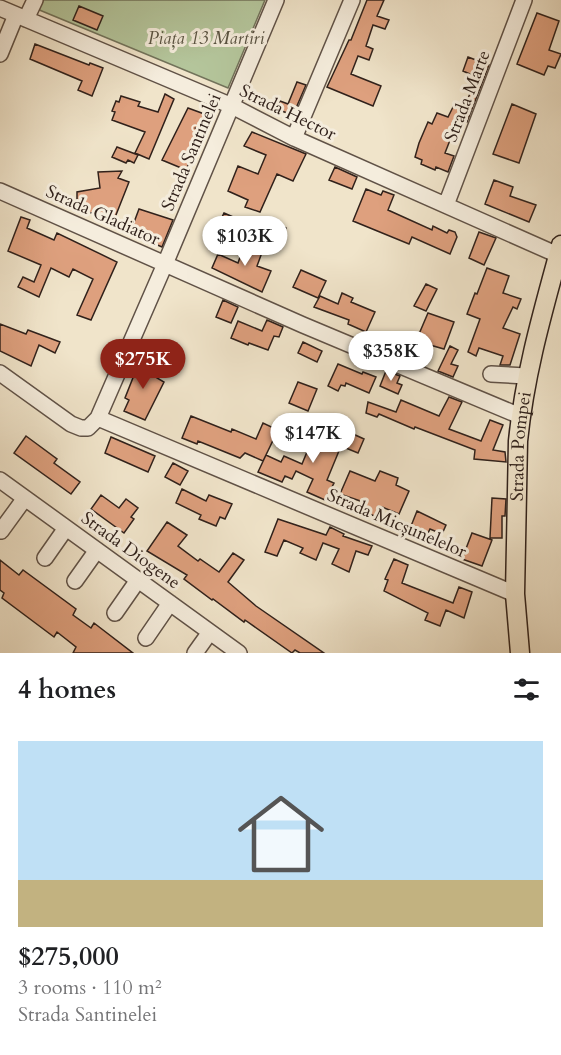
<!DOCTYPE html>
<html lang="en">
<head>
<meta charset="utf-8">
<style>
  :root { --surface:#fff; --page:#f2f2f2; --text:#202124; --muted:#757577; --accent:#8f2418 }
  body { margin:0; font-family:Cardo,serif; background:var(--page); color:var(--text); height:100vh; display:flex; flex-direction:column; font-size:22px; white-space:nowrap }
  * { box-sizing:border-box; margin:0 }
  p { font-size:20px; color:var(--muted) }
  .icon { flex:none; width:33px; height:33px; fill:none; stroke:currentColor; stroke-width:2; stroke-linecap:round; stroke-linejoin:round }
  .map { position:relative; height:653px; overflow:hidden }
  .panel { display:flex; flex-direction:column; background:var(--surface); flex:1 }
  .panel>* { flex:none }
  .price { position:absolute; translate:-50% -51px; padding:0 14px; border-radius:21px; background:#fff; color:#222; font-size:20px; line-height:39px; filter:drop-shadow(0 2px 3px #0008) }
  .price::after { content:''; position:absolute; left:50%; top:36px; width:18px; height:14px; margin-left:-9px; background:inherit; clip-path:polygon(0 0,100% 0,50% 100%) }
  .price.selected { background:var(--accent); color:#fff }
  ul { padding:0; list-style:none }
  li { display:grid; align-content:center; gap:12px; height:318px; padding:0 18px }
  li span { display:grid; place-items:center; height:186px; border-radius:0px; color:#555 }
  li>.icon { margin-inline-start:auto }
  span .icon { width:108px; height:108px; fill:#fffc; stroke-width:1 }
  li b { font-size:26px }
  h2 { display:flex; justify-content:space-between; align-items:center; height:72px; padding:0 18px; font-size:26px }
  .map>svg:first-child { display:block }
  .green { fill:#b4c59b; stroke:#72735b; stroke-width:1.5 }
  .building { fill:#dea07e; stroke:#30211b; stroke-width:1.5 }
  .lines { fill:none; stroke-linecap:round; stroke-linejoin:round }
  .minor-casing { stroke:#605247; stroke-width:18 }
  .major-casing { stroke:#30211b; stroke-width:21 }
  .minor { stroke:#f5eddd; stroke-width:15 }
  .major { stroke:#f0e4ca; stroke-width:18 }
  .labels { text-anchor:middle; stroke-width:6; stroke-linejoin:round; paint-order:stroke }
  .park-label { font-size:18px; font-style:italic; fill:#585241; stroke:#f5eddd }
  .street-label { font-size:18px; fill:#30211b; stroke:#f5eddd }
</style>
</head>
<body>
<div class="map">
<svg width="561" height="653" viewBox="0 0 561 653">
  <rect width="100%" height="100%" fill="#f0e4ca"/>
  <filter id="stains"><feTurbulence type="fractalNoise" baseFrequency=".00333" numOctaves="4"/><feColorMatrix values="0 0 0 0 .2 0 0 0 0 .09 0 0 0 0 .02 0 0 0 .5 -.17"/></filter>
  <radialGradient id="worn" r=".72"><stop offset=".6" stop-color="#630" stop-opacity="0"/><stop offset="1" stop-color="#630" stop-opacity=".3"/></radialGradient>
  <!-- green -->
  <path class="green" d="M40,0h225l-37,88 -191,-79z"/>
  <!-- building -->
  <path class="building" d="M367,0h17l-7,16 12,4 -4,9 -12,-4 -7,21 7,3 -4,11 -11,-4 -7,18 30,12 -8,20 -46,-19 22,-47h2z
    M79,6l24,10 -6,14 -24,-10z
    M537,13l22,8 -10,29 12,4 -6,14 -7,-2 -4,9 -27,-11z
    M35,44l54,21 1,-2 13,5 -11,28 -14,-6 4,-9 -52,-22z
    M468,57l21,8 -22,57 -6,-3 -6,16h-3l-7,18 9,3 -6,16 -12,-5 -1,3 -14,-6 1,-4 -7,-3 4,-14 9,-21 4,2 5,-11 11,4 5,-10 8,2 3,-10 3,2 8,-20 -5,-1 2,-5 -9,-4z
    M297,82l9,3 -13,30 -17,-6 4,-8 8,3z
    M165,94l9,5 -25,60 -14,-6 10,-21 -33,-12 3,-8 -3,-1 4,-10 3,1 2,-6 19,6 -2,4 20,6z
    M512,104l24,10 -17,49 -26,-9z
    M188,108l19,7 -17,34 4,2 -8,19 -24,-10z
    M252,132l54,22 -13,27 -16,-7 -17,38 -15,-5 3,-7 -20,-9 10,-25 20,8 8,-19 -22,-9z
    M117,147l21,8 -4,8 -6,-3 -2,3 -14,-6z
    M335,167l22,10 -5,12 -23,-9z
    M122,171l-4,7 11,4 -15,38 -18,-8 -6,1 -13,-6v-15l23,-4 -2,-16z
    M494,180l19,7 -3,9 26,9 -7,17 -44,-18z
    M366,189l15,6 2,-4 11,4 -6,15 44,20 1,-4 14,7 2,-3 6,2 2,5 -7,17 -38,-17 -3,7 -56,-23z
    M139,209l34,11 -11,27 -32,-14z
    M224,213l16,7 -9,20 -16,-8z
    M21,217l9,3 -3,8 27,12 3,-7 60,29 -26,58 -14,-5 16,-36 -20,-10 -4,8 -18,-9 -12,29 -21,-10 5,-10 11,5 7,-17 -33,-14z
    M278,224l8,4 -9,18 -8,-2z
    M479,232l17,6 -12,27 -15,-7z
    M246,240l18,7 -7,19 14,5 -9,21 -50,-24 6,-14 20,9z
    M487,268l22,8 -6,17 18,6 -4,10 -4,-2 -10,21 17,6 -10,31h-10l3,-9 -24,-8 -3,8 -8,-4 12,-33 -13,-5 8,-21 2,1z
    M301,270l25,11 -8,17 -25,-11z
    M426,284l11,5 -11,22 -12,-5z
    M342,293l11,5 -2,4 24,10 -9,20 -18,-8 1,-4 -35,-13 6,-11 18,8z
    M223,300l15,7 -7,16 -15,-6z
    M428,313l26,9 -10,27 -28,-8z
    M267,320l16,7 -4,10 -5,-1 -6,14 -19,-7 -1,2 -17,-7 7,-17 24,10z
    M0,324l26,10 2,-4 32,12 -5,11 -16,-8 -8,21 -31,-15z
    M303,342l19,9 -5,11 -19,-9z
    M450,346l8,4 -7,14 7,2 -5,11 -15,-6z
    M140,360l21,9 -4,9 7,4 -19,38 -21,-9 5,-11 -4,-2z
    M338,364l24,10 1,-2 13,5 -7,16 -23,-10 -1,3 -4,-1 -3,6 -10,-5z
    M386,371l14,5 -3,7 5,2 -4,9 -18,-8z
    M298,382l19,7 -9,22 -19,-8z
    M449,397l13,5 -13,27 32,12 9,-21 13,5 -10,25 12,2 1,10 -32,-3 1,-9 -60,-23 -1,2 -35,-15 -2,3 -11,-4 2,-11 28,10 5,-12 38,16z
    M191,416l40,16 1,-3 24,10 7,-16 15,7 -15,31 -18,-8 -5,5 -42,-17 -1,3 -15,-6z
    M342,429l22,10 -6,14 -17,-7 -14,34 7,3 -9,17 -18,-8 6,-13 -17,-8 -4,8 -7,-3 -3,6 -24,-10 8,-17 15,7 3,-6 18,8 5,-12 3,1 3,-7 9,4 6,-14 9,4z
    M26,436l31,23 -3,4 26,19 -9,12 -57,-41z
    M111,437l44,19 -7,16 -43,-19z
    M173,463l15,8 -8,14 -15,-8z
    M350,471l25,10 5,-10 18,7 -2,7 13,6 -10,23 -17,-7 -5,10 -15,-6 4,-8 -26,-9z
    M182,489l24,12 3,-6 23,9 -7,15 -5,-2 -4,9 -17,-7 2,-4 -25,-12z
    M101,495l18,13 7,-9 12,9 -7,9 3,2 -10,14 -33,-24z
    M492,498l14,1 -1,17h-3v22h-12z
    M417,511l29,14 -4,9 -12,-5 -2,4 -17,-7z
    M278,519l48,16 4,-8 14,7 -1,2 29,10 -4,9 -12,-4 -7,21 -17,-8 7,-15 -16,-6 -7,17 -16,-7 3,-5 -19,-8 -7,16 -12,-4z
    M167,522l20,13 -9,11 20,15 2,-2 19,13 14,-19 11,7 -16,22 28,24 68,47h-24l-5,-3 -3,3 -47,-33 -1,2 -31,-23 -1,1 -28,-21 3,-4 -40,-24z
    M472,533l20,7 -10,26 -20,-7z
    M394,559l14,6 -6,18 51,20 6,-16 13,5 -8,26 -18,-8 -6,16 -15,-6 3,-7 -44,-22 4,-11 -3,-1z
    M0,560l19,15 4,-5 53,39 -3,6 18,13 3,-5 39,30h-60l3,-6 -19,-15 -3,5 -52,-39 2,-5 -4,-3z"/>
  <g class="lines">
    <!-- minor casing -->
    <g class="minor-casing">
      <path id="minor" d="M0,8l232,98 62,32 264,117
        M26,19l9,-19
        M0,54l16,-39
        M294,138l58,-138
        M0,191l303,134 217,91
        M446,205l78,-205
        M0,373l71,51 10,4h7l10,-10 67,-154 111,-264
        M491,374l35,2
        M98,418l417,176
        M0,480l239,173
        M1,531l24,-33
        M45,558l21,-30
        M75,581l22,-31
        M115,613l23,-33
        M146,638l24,-35
        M195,653l15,-21"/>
    </g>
    <!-- major casing -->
    <g class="major-casing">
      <g id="major">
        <path id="s1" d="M520,653l-5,-59 3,-153c7,-69 25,-130 43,-196"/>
      </g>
    </g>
    <!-- minor -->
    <use href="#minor" class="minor"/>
    <!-- major -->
    <use href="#major" class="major"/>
  </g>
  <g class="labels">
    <!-- park labels -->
    <g class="park-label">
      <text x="206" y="44">Piața 13 Martiri</text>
    </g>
    <!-- street labels -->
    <g class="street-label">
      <text transform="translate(467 96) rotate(-69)" y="6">Strada Marte</text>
      <text transform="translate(288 112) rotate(26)" y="6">Strada Hector</text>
      <text transform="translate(191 152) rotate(-67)" y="6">Strada Santinelei</text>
      <text transform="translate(103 215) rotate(24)" y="6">Strada Gladiator</text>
      <text dy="6" stroke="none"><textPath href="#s1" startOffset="207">Strada Pompei</textPath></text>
      <text transform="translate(397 523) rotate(23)" y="6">Strada Micșunelelor</text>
      <text transform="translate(131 550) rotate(36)" y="6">Strada Diogene</text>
    </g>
  </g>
  <rect width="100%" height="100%" filter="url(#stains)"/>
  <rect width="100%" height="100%" fill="url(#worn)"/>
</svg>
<b class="price" style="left:245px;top:267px">$103K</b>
<b class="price" style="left:391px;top:382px">$358K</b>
<b class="price selected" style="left:143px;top:390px">$275K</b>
<b class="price" style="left:313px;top:464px">$147K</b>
</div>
<section class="panel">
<h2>4 homes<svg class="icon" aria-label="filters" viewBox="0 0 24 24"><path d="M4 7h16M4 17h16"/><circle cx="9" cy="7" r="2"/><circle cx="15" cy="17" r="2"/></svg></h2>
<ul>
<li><span style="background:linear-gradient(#bfe0f5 75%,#c2b280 0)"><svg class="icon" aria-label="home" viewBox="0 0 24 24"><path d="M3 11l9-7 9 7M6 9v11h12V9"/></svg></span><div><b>$275,000</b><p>3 rooms · 110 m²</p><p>Strada Santinelei</p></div></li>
</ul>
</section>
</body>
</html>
